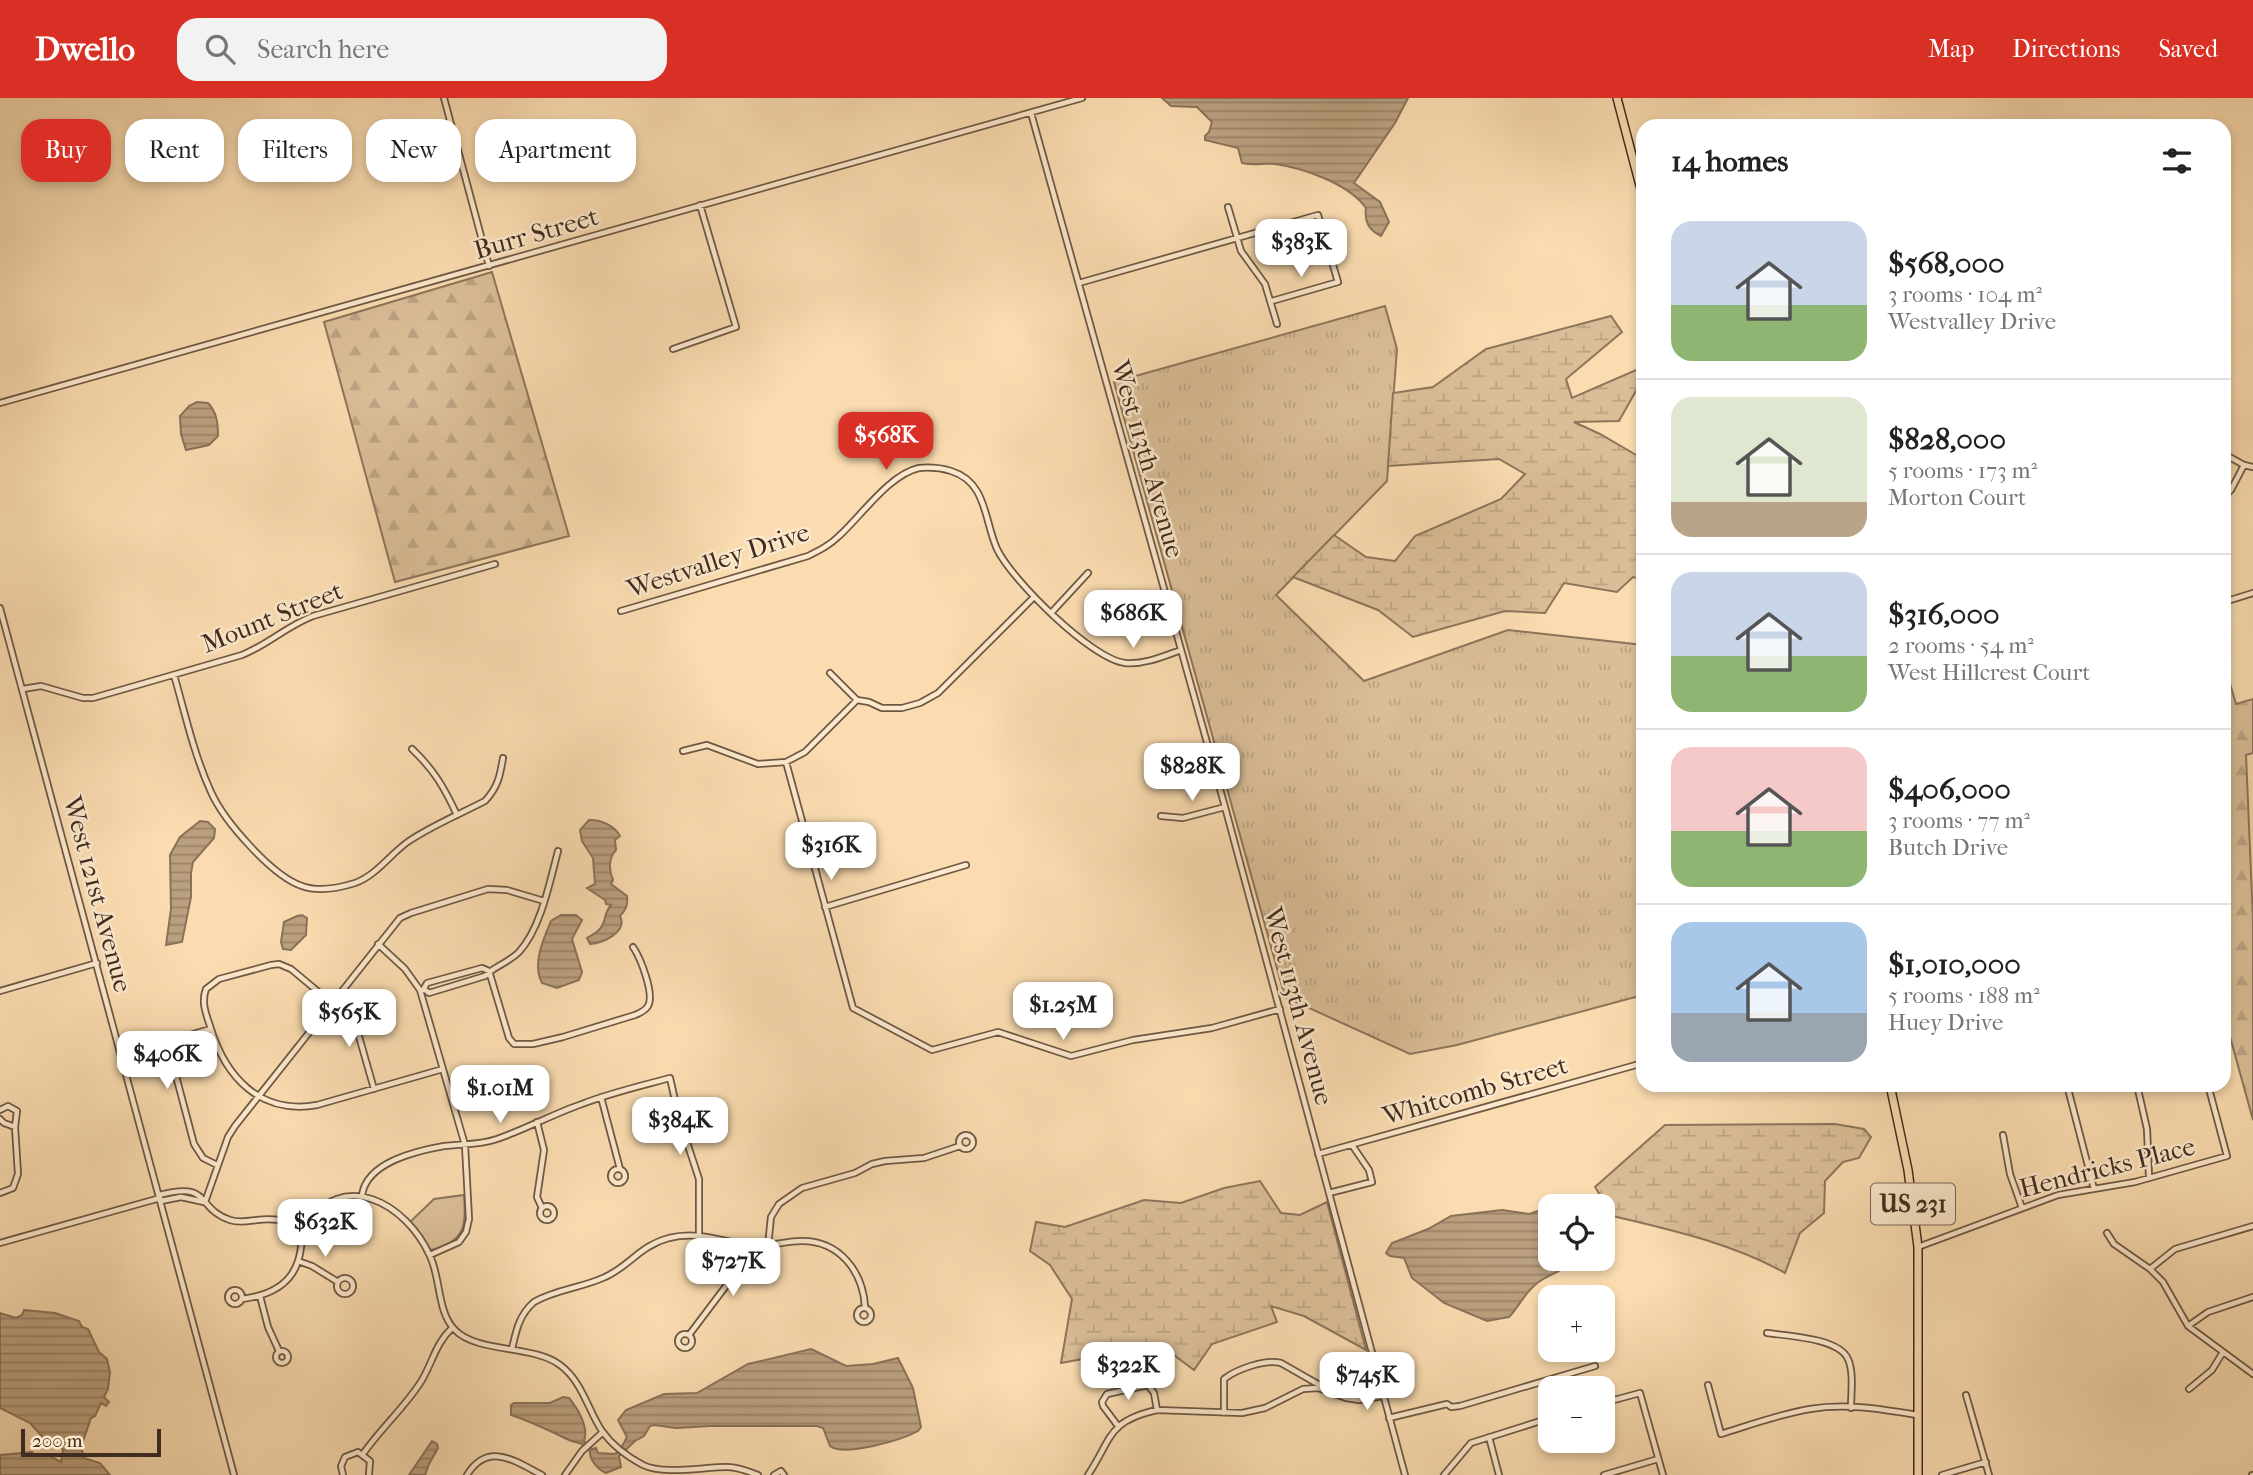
<!DOCTYPE html>
<html lang="en">
<head>
<meta charset="utf-8">
<style>
  :root { --surface:#fff; --page:#f2f2f2; --text:#222; --muted:#767676; --line:#e0e0e0; --accent:#d93025 }
  body { margin:0; font-family:"IM FELL French Canon",serif; background:var(--page); color:var(--text); height:100vh; display:flex; flex-direction:column; font-size:26px; white-space:nowrap }
  * { box-sizing:border-box; margin:0 }
  p { font-size:23px; color:var(--muted) }
  .icon { flex:none; width:38px; height:38px; fill:none; stroke:currentColor; stroke-width:2; stroke-linecap:round; stroke-linejoin:round }
  .map { position:relative; flex:1; overflow:hidden }
  .drawer { position:absolute; left:1636px; top:21px; width:595px; height:973px; display:flex; flex-direction:column; background:var(--surface); border-radius:21px; box-shadow:0 4px 10px #0003 }
  .drawer>* { flex:none }
  .top-card { position:absolute; left:21px; top:21px; width:665px; height:63px; display:flex; gap:14px }
  .fabs { position:absolute; left:1538px; top:1096px; display:grid; gap:14px }
  .fabs a { display:grid; place-items:center; width:77px; height:77px; border-radius:14px; background:var(--surface); box-shadow:0 4px 10px #0003; font-size:35px }
  .scale { position:absolute; left:21px; bottom:18px; width:140px; box-sizing:border-box; padding-left:7px; border:4px solid #402c20; border-top:0; font-size:19px; line-height:24px; white-space:nowrap; color:#402c20; -webkit-text-stroke:5px #fce8cc; paint-order:stroke }
  .price { position:absolute; translate:-50% -60px; padding:0 16px; border-radius:14px; background:#fff; color:#222; font-size:23px; line-height:46px; filter:drop-shadow(0 2px 4px #0008) }
  .price::after { content:''; position:absolute; left:50%; top:42px; width:21px; height:16px; margin-left:-10px; background:inherit; clip-path:polygon(0 0,100% 0,50% 100%) }
  .price.current { background:var(--accent); color:#fff }
  ul { padding:0; list-style:none }
  li { display:flex; align-items:center; gap:21px; height:175px; padding:0 35px }
  li+li { border-top:2px solid var(--line) }
  li span { display:grid; place-items:center; flex:none; width:196px; height:140px; border-radius:21px; color:#555 }
  li>.icon { margin-inline-start:auto }
  span .icon { width:84px; height:84px; fill:#fffc; stroke-width:1 }
  li b { font-size:30px }
  h2 { display:flex; justify-content:space-between; align-items:center; height:84px; padding:0 35px; font-size:30px }
  .chip { padding:0 24px; border-radius:21px; background:var(--surface); box-shadow:0 4px 10px #0003; font-size:24px; line-height:63px }
  .chip.current { background:var(--accent); color:#fff }
  header { display:flex; align-items:center; gap:42px; box-sizing:border-box; height:98px; padding:0 35px; background:var(--accent); color:#fff }
  header strong { font-size:33px }
  nav { display:flex; gap:38px; margin-inline-start:auto; font-size:24px }
  .search { width:490px; height:63px; background:var(--page); display:flex; align-items:center; gap:18px; box-sizing:border-box; padding:0 24px; border-radius:21px; color:var(--muted); font-size:26px }
  .map>svg:first-child { display:block }
  .grass { fill:url(#grass-tufts); stroke:#8d755c; stroke-width:2 }
  .forest { fill:url(#forest-firs); stroke:#8d755c; stroke-width:2 }
  .wetland { fill:url(#wetland-marsh); stroke:#8d755c; stroke-width:2 }
  .green { fill:#dabe98; stroke:#8d755c; stroke-width:2 }
  .water { fill:url(#water-rules); stroke:#8a7259; stroke-width:2 }
  .lines { fill:none; stroke-linecap:round; stroke-linejoin:round }
  .minor-casing { stroke:#6e5844; stroke-width:8 }
  .primary-casing { stroke:#402c20; stroke-width:10 }
  .minor { stroke:#fce8cc; stroke-width:4.5 }
  .primary { stroke:#fadcb0; stroke-width:7 }
  .labels { text-anchor:middle; stroke-width:5; stroke-linejoin:round; paint-order:stroke }
  .shield { fill:#fce8cc; stroke:#786454; stroke-width:2 }
  .shield-label { font-size:24px; font-weight:bold; fill:#402c20 }
  .street-label { font-size:26px; fill:#402c20; stroke:#fce8cc }
</style>
</head>
<body>
<header>
<strong>Dwello</strong>
<div class="search"><svg class="icon" aria-label="search" viewBox="0 0 24 24"><circle cx="10" cy="10" r="6"/><path d="M15 15l6 6"/></svg>Search here</div>
<nav><a>Map</a><a>Directions</a><a>Saved</a></nav>
</header>
<div class="map">
<svg width="2253" height="1377" viewBox="0 0 2253 1377">
  <defs>
    <pattern id="grass-tufts" width="24" height="20" patternUnits="userSpaceOnUse" patternTransform="scale(1.75)"><rect width="24" height="20" fill="#dabe98"/><path d="M3 7l-1-3M5 7V3M7 7l1-3M15 17l-1-3M17 17v-4M19 17l1-3" fill="none" stroke="#bca383"/></pattern>
    <pattern id="forest-firs" width="22" height="20" patternUnits="userSpaceOnUse" patternTransform="scale(1.75)"><rect width="22" height="20" fill="#dabe98"/><path d="M5 1l3.5 6h-7zM16 11l3.5 6h-7z" fill="#bca383"/></pattern>
    <pattern id="wetland-marsh" width="20" height="14" patternUnits="userSpaceOnUse" patternTransform="scale(1.75)"><rect width="20" height="14" fill="#dabe98"/><path d="M1 5h8M5 5V1M11 12h8M15 12V8" fill="none" stroke="#bca383"/></pattern>
    <pattern id="water-rules" width="6" height="5" patternUnits="userSpaceOnUse" patternTransform="scale(1.75)"><rect width="6" height="5" fill="#bba07f"/><path d="M0 2.5h6" fill="none" stroke="#998368"/></pattern>
  </defs>
  <rect width="100%" height="100%" fill="#fadcb0"/>
  <filter id="stains"><feTurbulence type="fractalNoise" baseFrequency=".00286" numOctaves="4"/><feColorMatrix values="0 0 0 0 .2 0 0 0 0 .09 0 0 0 0 .02 0 0 0 .5 -.17"/></filter>
  <radialGradient id="worn" r=".72"><stop offset=".6" stop-color="#630" stop-opacity="0"/><stop offset="1" stop-color="#630" stop-opacity=".3"/></radialGradient>
  <!-- grass -->
  <path class="grass" d="M1385,208l12,43 -10,132 -111,114 88,86 144,-51 135,15v350l-186,50 -47,9 -125,-57 -171,-615z"/>
  <!-- forest -->
  <path class="forest" d="M492,174l77,264 -174,46 -71,-260z
    M2224,565l12,41 17,-5v54l-7,2 7,165v200l-29,-105z"/>
  <!-- wetland -->
  <path class="wetland" d="M1611,218l11,16 -56,47 6,19 71,-31v19l-6,3 -18,32 -45,1 26,12 43,25v121l-10,-3 -16,15 -53,-9 -19,30 -40,-2 -92,26 -35,-27 -85,-33 41,-42 32,22 29,4 20,-25 86,-37 24,-25 -26,-15 -111,7 5,-73 40,-6 53,-38z
    M1835,1026l29,5 7,8 -12,21 -16,4 -18,19 -1,32 -24,20 -15,40c-53,-30 -114,-43 -172,-57l-18,-29 70,-62z
    M1260,1083l21,32 19,2 27,-13 39,148 -62,-34 -33,-10 6,16 -65,22 -18,26 -27,-20 -24,-2 -82,15 11,-64 -22,-34 -20,-14 6,-29 29,5 79,-27 37,3 43,-15z"/>
  <!-- green -->
  <path class="green" d="M464,1097c2,30 2,47 -33,55l-21,-28 24,-23z"/>
  <!-- water -->
  <path class="water" d="M1162,0h246l-13,25 -41,60 26,19 9,20 -8,14c-12,-6 -17,-14 -15,-28 -17,-24 -62,-40 -91,-44 -11,-1 -21,2 -33,-1l-4,-15 -33,-8v-4l4,-4 3,-10 -15,-15 -26,-1z
    M430,33h8l5,6 -5,17 -15,7 -21,4 -5,-9 3,-13z
    M197,304l11,1c9,9 10,21 10,33l-9,9 -23,5 -5,-16 -1,-18 9,-10z
    M589,722c11,-1 26,6 31,16l-5,4 1,10c-8,8 -7,21 -3,30l-2,4 16,12c1,9 -1,14 -7,20 8,16 -17,27 -30,28l-3,-6c24,-12 13,-20 24,-33l-5,-1 -1,-4 -18,-12 8,-4 -2,-26 -11,-17 -2,-11z
    M200,723l8,1 7,7 -1,9 -21,24 -2,11v24l-9,45 -16,3 5,-36 -1,-54 10,-18z
    M561,817h15l6,5 -10,19 10,33 -3,8 -22,8 -15,-5c-10,-19 1,-43 9,-62z
    M297,818l5,-1 5,3 -1,17 -15,15 -8,-1 -2,-7 3,-20z
    M1502,1112l27,4 12,-4 9,3v45h23c-13,17 -26,16 -38,27 -11,9 -16,22 -26,32l-22,4 -43,-18 -32,-25 -8,-20 -14,-2 -4,-3 6,-10 36,-14 23,-13z
    M24,1212l31,3 24,8 3,6 6,2 11,23 8,7 3,13 -2,17 -4,8 5,5 -3,4 -5,-3 -6,13 -4,2 -10,29 3,11 16,5 10,12h-110v-20l32,-3 3,4 11,-2 15,8 2,-12 -2,-3 -15,-6 -16,-18 -30,-15v-95l16,5 6,-3z
    M811,1251l35,17 27,-2 25,-6 15,30 8,39 -3,4c-16,9 -74,26 -88,15l-7,-18 -6,-2h-106l-35,2 -22,-3 -4,1 -6,10 -9,5 -16,15 2,11 -15,6c-8,-3 -17,-14 -16,-22 -9,-11 -12,-6 -23,-12 -19,-9 -37,-18 -56,-24v-10l3,-2h36l13,-6 6,1c9,11 20,29 15,43l8,8 4,-1 2,5 16,1 5,-2 8,-15 -9,-17 8,-10 38,-16 33,-1 51,-29z
    M432,1343l5,3 1,4 -9,16 -4,11h-16z"/>
  <g class="lines">
    <!-- minor casing -->
    <g class="minor-casing">
      <path id="minor" d="M444,0l45,168
        M1031,15l194,694 180,668
        M1228,109l13,44 24,33 12,40
        M1079,185l239,-68 20,67 -66,19
        M673,251l63,-22 -36,-122
        M0,305l1082,-305
        M2224,318l3,-6
        M2224,356l20,11 9,2
        M2224,399l7,-7 13,-25
        M2224,504l29,-9
        M0,510l234,867
        M621,513l187,-55c12,-6 22,-11 31,-20 22,-20 51,-62 80,-68 11,-1 22,0 32,3 36,11 33,49 46,78 14,30 94,110 128,114 19,2 39,-7 56,-13
        M1052,514l36,-39
        M830,575l27,27 12,2 13,6h20l18,-5 18,-10 96,-96
        M174,577c11,38 20,80 37,117 13,29 61,84 91,94 16,6 37,2 53,-3 22,-8 35,-29 54,-42 24,-16 51,-27 76,-40 13,-14 15,-25 18,-43
        M23,591l18,-3 42,12h10l149,-43c25,-10 45,-29 71,-39l182,-52
        M412,651c22,21 32,38 45,66
        M683,653l24,-6 51,19 28,-2 19,-10 52,-52
        M786,664l67,246 79,42 66,-18 73,24 62,-16 79,-12 68,-19
        M1161,718l22,2 42,-11
        M825,809l141,-42
        M378,846l27,25 15,21 45,155 4,74 -3,13 -7,10 -29,13
        M489,873l20,67 5,6h19l30,-7 72,-22c5,-2 10,-4 13,-9 7,-12 -8,-49 -15,-59
        M424,891l5,4 56,-17c8,-9 23,-13 34,-24 22,-24 31,-71 39,-101
        M423,892l4,-7 55,-15 7,3
        M0,893l97,-28
        M211,931c-17,5 -38,7 -40,28l23,87 9,14 14,7
        M2067,987l27,104
        M2137,987l10,44 2,48
        M374,991l-16,-56 -7,-14 -60,-50 -12,-5 -8,1 -52,14 -13,10c-5,13 0,25 4,37 15,51 50,89 107,79l126,-36
        M601,999l19,72
        M0,1012l8,-4 9,5 -2,16 3,47 -5,14 -13,5
        M0,1021l4,4 11,4
        M537,1024l7,28 -7,47 5,11
        M2003,1037l7,39 12,34
        M959 1044a7 7 0 1 1 14 0a7 7 0 1 1-14 0Z
        M1318,1056l325,-91
        M611 1078a7 7 0 1 1 14 0a7 7 0 1 1-14 0Z
        M1329,1095l43,-11 -3,-12 -17,-25
        M159,1097c53,-14 36,13 71,25 9,3 18,1 27,0 17,-2 32,0 47,8 38,-61 102,-25 126,28 11,23 7,56 25,74 22,23 79,15 105,35 22,16 28,45 42,66 10,14 26,26 41,34 21,10 60,2 84,2 10,0 21,4 31,8
        M362,1097c5,-33 54,-44 82,-49 18,-2 36,-1 53,-7 29,-10 56,-25 85,-35 28,-11 58,-18 88,-26l9,40 20,61v56
        M161,1103l20,-4 23,5
        M205,1104l23,-65 7,-11 165,-208 11,-5 77,-24 19,1 37,11
        M540 1115a7 7 0 1 1 14 0a7 7 0 1 1-14 0Z
        M2107,1135l7,11 36,25 13,13 25,44 65,48
        M0,1145l160,-45
        M768,1148l3,-29 8,-13 23,-16 53,-15 17,-9 13,-3 39,-3 36,-12
        M1918,1149l140,-52 77,-13 92,-26 -19,-71
        M298,1163l14,5 26,16
        M2150,1171l25,-20 78,-23
        M337 1188a8 8 0 1 1 16 0a8 8 0 1 1-16 0Z
        M228 1199a7 7 0 1 1 14 0a7 7 0 1 1-14 0Z
        M260,1198l8,31 11,24
        M242,1201c24,-3 48,-12 56,-38 4,-11 3,-22 6,-33
        M857 1217a7 7 0 1 1 14 0a7 7 0 1 1-14 0Z
        M2188,1228l20,-14 45,-15
        M1767,1235c21,3 72,5 81,26 6,13 3,34 3,49
        M678 1243a7 7 0 1 1 14 0a7 7 0 1 1-14 0Z
        M689,1237l40,-53 10,-38
        M512,1251c4,-18 7,-34 22,-47 22,-13 48,-14 71,-25 25,-11 34,-31 64,-39 29,-7 51,3 79,7 19,3 35,-4 54,-4 38,0 61,31 63,66
        M276 1259a6 6 0 1 1 12 0a6 6 0 1 1-12 0Z
        M1708,1287l13,49c29,-9 59,-20 89,-25 36,-6 72,0 107,6
        M2189,1291l23,-19 11,-18
        M1966,1297l23,80
        M1350,1300l31,-11
        M1603,1305l37,-10 23,82
        M1224,1315v-34c13,-10 41,-20 57,-16l42,24
        M1389,1320l58,-14 4,3 9,-1 135,-40
        M1118,1328l-15,-20 -1,-4 5,-8 41,-9 6,8 3,17
        M1489,1339l10,38
        M363,1356c18,-26 44,-49 59,-74 11,-19 14,-37 30,-52
        M343,1377l-2,-9 4,-9 13,-5 12,9 -1,14
        M467,1377c21,-34 48,-14 75,0
        M565,1377l17,-24 21,-19
        M774,1377l7,-4 3,4
        M1088,1377c24,-36 19,-54 69,-65l85,3 23,-5 38,-19 15,-1 28,10 13,2 24,-4
        M1444,1377l27,-32 79,-25
        M1604,1377l54,-16
        M1942,1377l44,-13
        M2252,1377h1"/>
    </g>
    <!-- primary casing -->
    <g class="primary-casing">
      <path id="primary" d="M1617,0l26,99
        M1890,987l18,85 10,77v228"/>
    </g>
    <!-- minor -->
    <use href="#minor" class="minor"/>
    <!-- primary -->
    <use href="#primary" class="primary"/>
  </g>
  <g class="labels">
    <!-- shield labels -->
    <rect class="shield" x="1871" y="1085.5" width="84" height="41" rx="5"/>
    <g class="shield-label">
      <text x="1913" y="1114">US 231</text>
    </g>
    <!-- street labels -->
    <g class="street-label">
      <text transform="translate(536 135) rotate(-16)" y="9">Burr Street</text>
      <text transform="translate(1148 361) rotate(74)" y="9">West 113th Avenue</text>
      <text transform="translate(718 462) rotate(-18)" y="9">Westvalley Drive</text>
      <text transform="translate(272 519) rotate(-22)" y="9">Mount Street</text>
      <text transform="translate(98 796) rotate(75)" y="9">West 121st Avenue</text>
      <text transform="translate(1299 908) rotate(75)" y="9">West 113th Avenue</text>
      <text transform="translate(1475 992) rotate(-16)" y="9">Whitcomb Street</text>
      <text transform="translate(2107 1069) rotate(-14)" y="9">Hendricks Place</text>
    </g>
  </g>
  <rect width="100%" height="100%" filter="url(#stains)"/>
  <rect width="100%" height="100%" fill="url(#worn)"/>
</svg>
<div class="fabs">
<a><svg class="icon" aria-label="locate" viewBox="0 0 24 24"><circle cx="12" cy="12" r="6"/><path d="M12 2v4M12 18v4M2 12h4M18 12h4"/></svg></a>
<a>+</a>
<a>−</a>
</div>
<div class="scale">200 m</div>
<b class="price" style="left:1301px;top:181px">$383K</b>
<b class="price current" style="left:886px;top:374px">$568K</b>
<b class="price" style="left:1133px;top:552px">$686K</b>
<b class="price" style="left:1192px;top:705px">$828K</b>
<b class="price" style="left:831px;top:784px">$316K</b>
<b class="price" style="left:1063px;top:944px">$1.25M</b>
<b class="price" style="left:349px;top:951px">$565K</b>
<b class="price" style="left:167px;top:993px">$406K</b>
<b class="price" style="left:500px;top:1027px">$1.01M</b>
<b class="price" style="left:680px;top:1059px">$384K</b>
<b class="price" style="left:325px;top:1161px">$632K</b>
<b class="price" style="left:733px;top:1200px">$727K</b>
<b class="price" style="left:1128px;top:1304px">$322K</b>
<b class="price" style="left:1367px;top:1314px">$745K</b>
<div class="top-card">
<a class="chip current">Buy</a>
<a class="chip">Rent</a>
<a class="chip">Filters</a>
<a class="chip">New</a>
<a class="chip">Apartment</a>
</div>
<section class="drawer">
<h2>14 homes<svg class="icon" aria-label="filters" viewBox="0 0 24 24"><path d="M4 7h16M4 17h16"/><circle cx="9" cy="7" r="2"/><circle cx="15" cy="17" r="2"/></svg></h2>
<ul>
<li><span style="background:linear-gradient(#c9d6e8 60%,#8fb573 0)"><svg class="icon" aria-label="home" viewBox="0 0 24 24"><path d="M3 11l9-7 9 7M6 9v11h12V9"/></svg></span><div><b>$568,000</b><p>3 rooms · 104 m²</p><p>Westvalley Drive</p></div></li>
<li><span style="background:linear-gradient(#dfe7d0 75%,#b9a48a 0)"><svg class="icon" aria-label="home" viewBox="0 0 24 24"><path d="M3 11l9-7 9 7M6 9v11h12V9"/></svg></span><div><b>$828,000</b><p>5 rooms · 173 m²</p><p>Morton Court</p></div></li>
<li><span style="background:linear-gradient(#c9d6e8 60%,#8fb573 0)"><svg class="icon" aria-label="home" viewBox="0 0 24 24"><path d="M3 11l9-7 9 7M6 9v11h12V9"/></svg></span><div><b>$316,000</b><p>2 rooms · 54 m²</p><p>West Hillcrest Court</p></div></li>
<li><span style="background:linear-gradient(#f6c9c9 60%,#8fb573 0)"><svg class="icon" aria-label="home" viewBox="0 0 24 24"><path d="M3 11l9-7 9 7M6 9v11h12V9"/></svg></span><div><b>$406,000</b><p>3 rooms · 77 m²</p><p>Butch Drive</p></div></li>
<li><span style="background:linear-gradient(#a9c7e8 65%,#9aa5b1 0)"><svg class="icon" aria-label="home" viewBox="0 0 24 24"><path d="M3 11l9-7 9 7M6 9v11h12V9"/></svg></span><div><b>$1,010,000</b><p>5 rooms · 188 m²</p><p>Huey Drive</p></div></li>
</ul>
</section>
</div>
</body>
</html>
